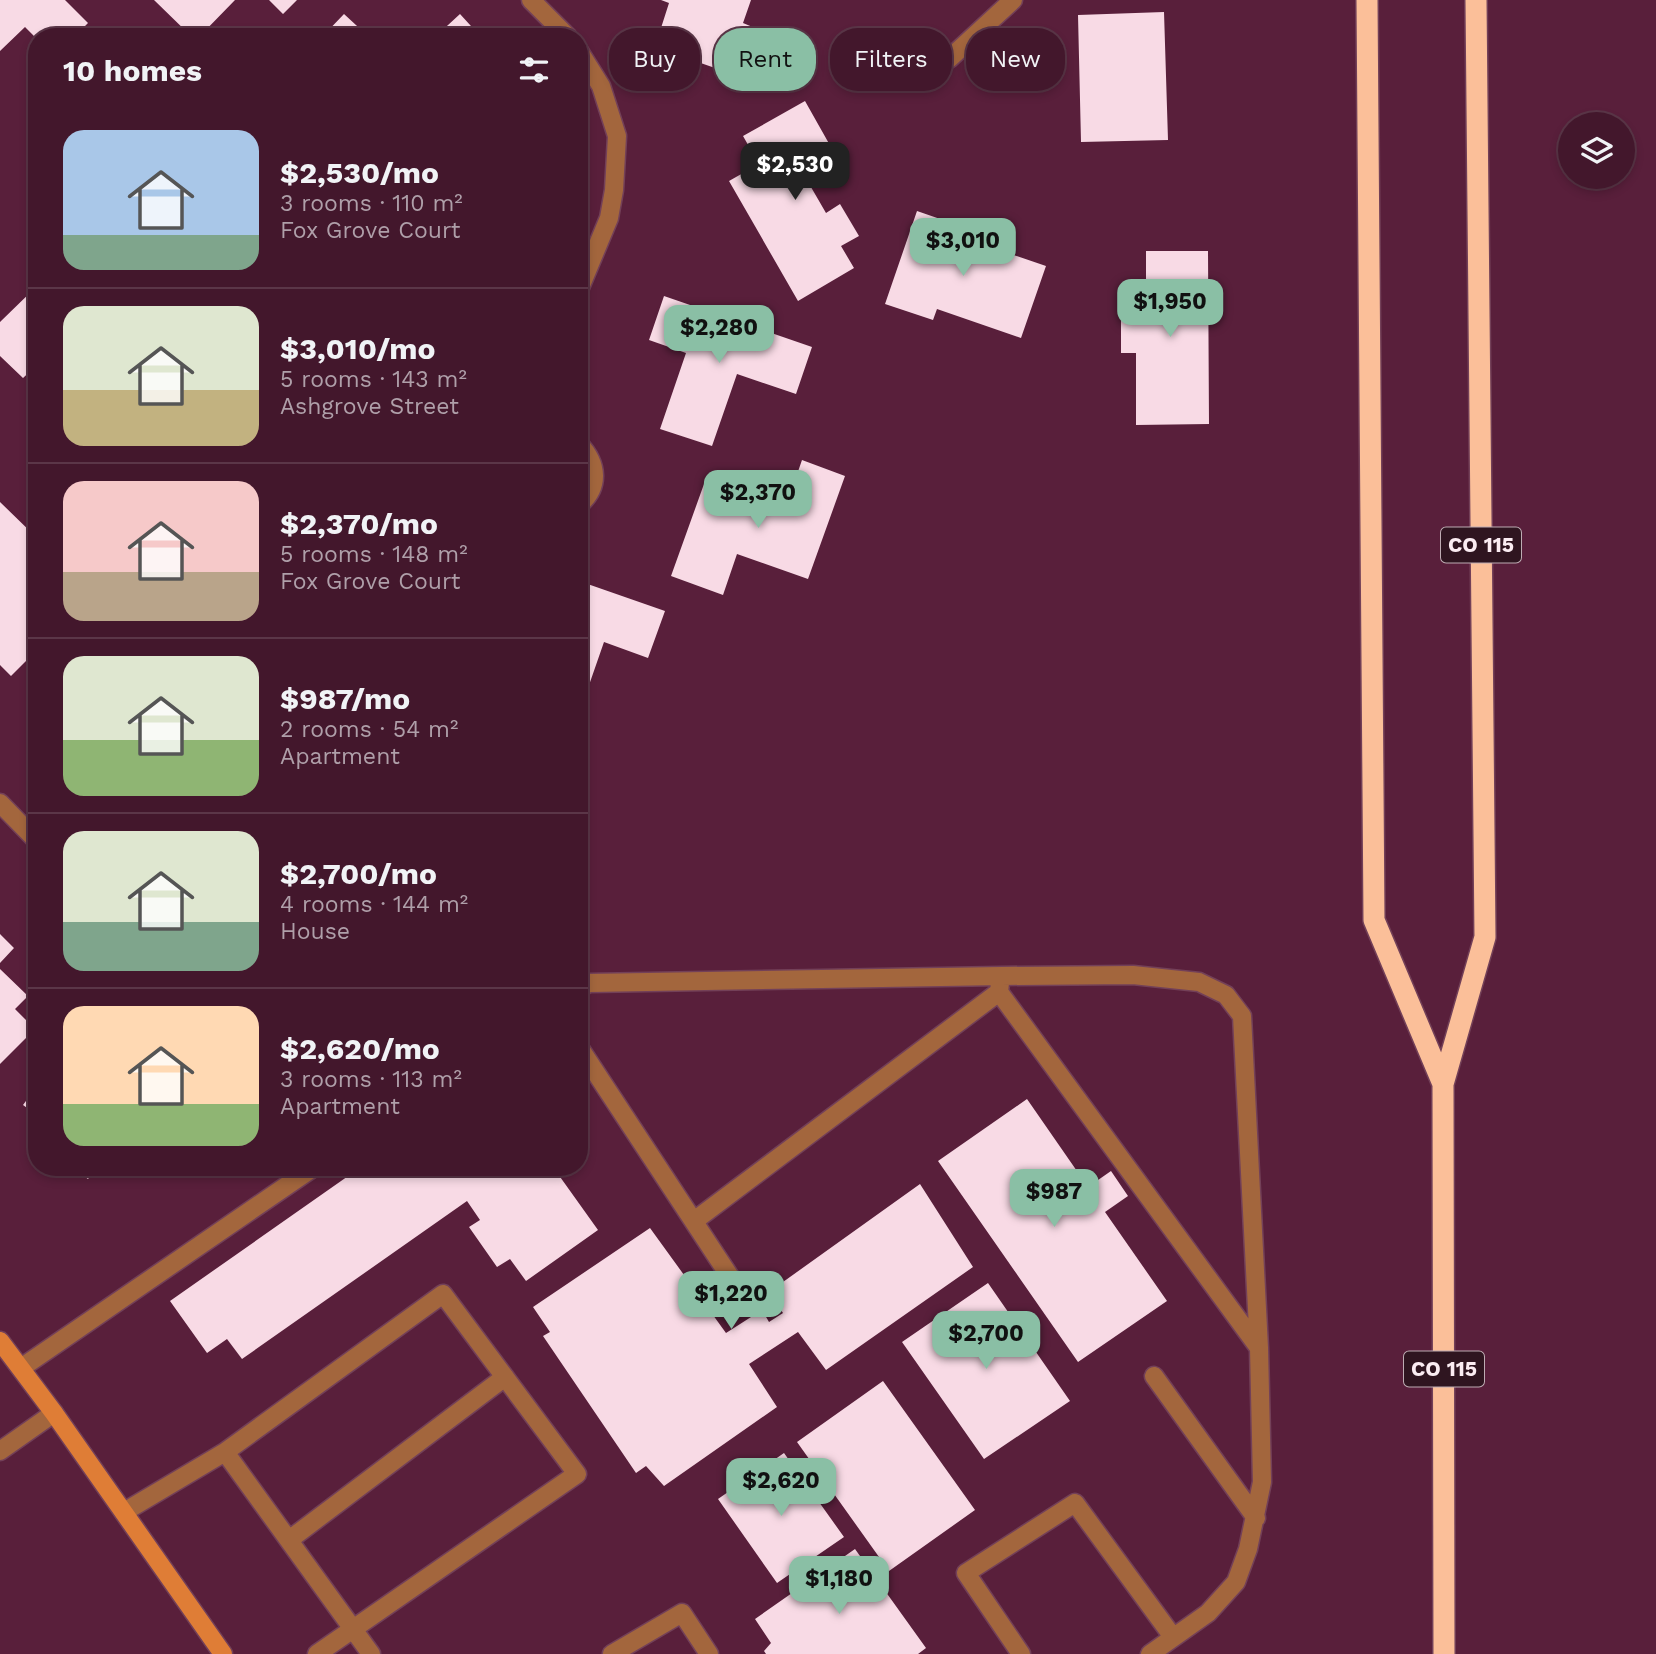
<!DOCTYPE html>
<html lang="en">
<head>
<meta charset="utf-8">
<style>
  :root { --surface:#43172c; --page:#4a2034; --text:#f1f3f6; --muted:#af9fa9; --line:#5b3648; --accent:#8abfa5 }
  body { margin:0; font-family:"Work Sans",sans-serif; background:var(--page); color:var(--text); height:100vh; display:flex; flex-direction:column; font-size:26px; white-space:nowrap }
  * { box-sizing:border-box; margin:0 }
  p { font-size:23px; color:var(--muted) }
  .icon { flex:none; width:38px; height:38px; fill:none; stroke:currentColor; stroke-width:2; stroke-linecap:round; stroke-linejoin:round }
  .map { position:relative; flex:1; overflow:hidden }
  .side { position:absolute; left:28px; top:28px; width:560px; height:1148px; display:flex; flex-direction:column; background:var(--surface); border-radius:28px; box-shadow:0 4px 10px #0003,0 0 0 2px var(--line) }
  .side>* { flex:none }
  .top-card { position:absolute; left:609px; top:28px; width:665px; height:63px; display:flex; gap:14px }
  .buttons { position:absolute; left:1558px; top:112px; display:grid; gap:14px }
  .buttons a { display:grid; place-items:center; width:77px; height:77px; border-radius:50%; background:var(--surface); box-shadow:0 4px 10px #0003,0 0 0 2px var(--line); font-size:35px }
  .price { position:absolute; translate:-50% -60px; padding:0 16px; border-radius:14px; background:var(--accent); color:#111; font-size:23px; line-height:46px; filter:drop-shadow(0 2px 4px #0008) }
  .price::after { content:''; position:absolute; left:50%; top:42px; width:21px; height:16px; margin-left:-10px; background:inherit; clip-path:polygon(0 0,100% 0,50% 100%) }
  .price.on { background:#222; color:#fff }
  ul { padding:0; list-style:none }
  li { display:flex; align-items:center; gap:21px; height:175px; padding:0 35px }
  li+li { border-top:2px solid var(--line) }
  li span { display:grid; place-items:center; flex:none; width:196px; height:140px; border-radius:21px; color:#555 }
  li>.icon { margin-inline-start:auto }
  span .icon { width:84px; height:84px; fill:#fffc; stroke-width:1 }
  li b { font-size:30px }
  h2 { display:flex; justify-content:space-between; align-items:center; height:84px; padding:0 35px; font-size:30px }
  .tag { padding:0 24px; border-radius:28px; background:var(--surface); box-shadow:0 4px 10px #0003,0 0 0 2px var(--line); font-size:24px; line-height:63px }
  .tag.on { background:var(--accent); color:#111 }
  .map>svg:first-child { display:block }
  .building { fill:#f8dae5 }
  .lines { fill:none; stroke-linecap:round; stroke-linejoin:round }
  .lane-casing { stroke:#734058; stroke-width:21 }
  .street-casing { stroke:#734058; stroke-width:21 }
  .secondary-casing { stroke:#734058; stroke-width:21 }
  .highway-casing { stroke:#734058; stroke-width:24 }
  .lane { stroke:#a3663d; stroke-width:18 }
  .street { stroke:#a3663d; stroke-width:18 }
  .secondary { stroke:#df7d36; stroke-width:18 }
  .highway { stroke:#fbbf99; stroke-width:21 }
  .labels { text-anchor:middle; stroke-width:7; stroke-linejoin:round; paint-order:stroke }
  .shield { fill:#2f1520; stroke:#beacb3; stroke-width:2 }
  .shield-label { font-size:21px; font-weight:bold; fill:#fbecf2 }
</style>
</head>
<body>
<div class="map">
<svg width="1656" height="1654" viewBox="0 0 1656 1654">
  <rect width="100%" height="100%" fill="#591f3b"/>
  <!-- building -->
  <path class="building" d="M0,0h65l23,23 -14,14h-37v2l-12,-12 -25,24z
    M154,0h81l-36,37h-7z
    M269,0h28l-14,14z
    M661,0h90l-8,23 12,5 -17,48 -69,-24 6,-19 -14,-5 8,-25z
    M1164,12l4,128 -87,2 -3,-127z
    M344,14l25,23h-47z
    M460,14l21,23h-46z
    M805,101l31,55 -32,19 22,38 14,-9 19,32 -18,10 13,22 -56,33 -69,-120 30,-17 -16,-28z
    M917,211l55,19 -3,10 77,26 -25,72 -84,-29 -4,11 -48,-16z
    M1146,251h62l1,173 -73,1v-72h-15v-61h25z
    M37,286v79l-14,13 -23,-22v-34z
    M664,296l148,51 -16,47 -59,-20 -25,72 -52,-17 26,-76 -37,-13z
    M802,460l43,16 -37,103 -71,-25 -14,41 -52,-19 33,-92 80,28z
    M0,502l37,36v112l-26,26 -11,-11z
    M579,581l86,30 -17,47 -44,-16 -24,69z
    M0,934l14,14 -14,15z
    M0,969l28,27 -13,13 20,20 -35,35z
    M37,1086v29l-14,-10z
    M1027,1099l61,88 23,-16 17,25 -23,16 62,89 -89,61 -140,-201z
    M71,1167h26l-9,12z
    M361,1167h192l45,63 -72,51 -16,-22 -13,8 -28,-40 11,-7 -13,-19 -225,158 -15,-20 -20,14 -37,-52z
    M920,1184l53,83 -147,103 -28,-38 -49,32 28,43 -113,79 -18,-20 -10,7 -93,-137 7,-4 -17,-25 117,-79 76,105 36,-23 7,12 14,-9 -14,-21z
    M988,1283l82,118 -86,58 -82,-117z
    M883,1381l92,129 -86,61 -92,-129z
    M784,1453l60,84 -67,46 -59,-84z
    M855,1549l71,99 -8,6h-152l-2,-3 7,-8 -16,-24z"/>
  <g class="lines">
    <!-- lane casing -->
    <g class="lane-casing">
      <path id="lane" d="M579,444c19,20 21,43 0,61
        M579,988l10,-5 412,-7 132,-1 66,7 27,13 16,21 17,332 3,134 -14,67 -12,33 -28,31 -58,41
        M999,992l260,356
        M579,1047l165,251
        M694,1221l305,-229 1,-9
        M21,1368l293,-201
        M1154,1376l102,142
        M225,1452l146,202
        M124,1512l101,-60 218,-158 134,180 -260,180
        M289,1540l216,-163
        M612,1654l70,-41 27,41
        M1021,1654l-55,-81 109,-70 98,134"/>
    </g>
    <!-- street casing -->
    <g class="street-casing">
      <path id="street" d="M531,0l37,37
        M579,51l22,35 16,50 -3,54 -5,28 -30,72
        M949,59l64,-59
        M0,803l37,38
        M0,1451l54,-38"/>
    </g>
    <!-- secondary casing -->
    <g class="secondary-casing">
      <path id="secondary" d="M0,1341l54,72 169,241"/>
    </g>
    <!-- highway casing -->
    <g class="highway-casing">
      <path id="highway" d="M1367,0l7,920 69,164
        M1444,1654l-1,-570 42,-147 -9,-937"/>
    </g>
    <!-- lane -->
    <use href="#lane" class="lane"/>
    <!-- street -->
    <use href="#street" class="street"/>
    <!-- secondary -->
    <use href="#secondary" class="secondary"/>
    <!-- highway -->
    <use href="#highway" class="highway"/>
  </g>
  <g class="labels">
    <!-- shield labels -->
    <g class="shield">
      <rect x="1441" y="527.5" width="80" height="35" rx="5"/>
      <rect x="1404" y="1351.5" width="80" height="35" rx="5"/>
    </g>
    <g class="shield-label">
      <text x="1481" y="552">CO 115</text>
      <text x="1444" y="1376">CO 115</text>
    </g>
  </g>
</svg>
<div class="buttons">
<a><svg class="icon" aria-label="layers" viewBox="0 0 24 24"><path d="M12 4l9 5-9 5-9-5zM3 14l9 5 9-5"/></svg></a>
</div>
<b class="price on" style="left:795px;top:202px">$2,530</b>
<b class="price" style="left:963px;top:278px">$3,010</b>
<b class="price" style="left:1170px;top:339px">$1,950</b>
<b class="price" style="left:719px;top:365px">$2,280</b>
<b class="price" style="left:758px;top:530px">$2,370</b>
<b class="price" style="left:1054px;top:1229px">$987</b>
<b class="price" style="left:731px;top:1331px">$1,220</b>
<b class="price" style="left:986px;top:1371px">$2,700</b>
<b class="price" style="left:781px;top:1518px">$2,620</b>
<b class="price" style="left:839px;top:1616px">$1,180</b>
<div class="top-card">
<a class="tag">Buy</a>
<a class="tag on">Rent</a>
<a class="tag">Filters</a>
<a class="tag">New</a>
</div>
<section class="side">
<h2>10 homes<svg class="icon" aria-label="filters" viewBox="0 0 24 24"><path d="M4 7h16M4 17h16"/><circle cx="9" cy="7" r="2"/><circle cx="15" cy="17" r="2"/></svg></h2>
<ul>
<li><span style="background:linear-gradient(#a9c7e8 75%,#7fa58c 0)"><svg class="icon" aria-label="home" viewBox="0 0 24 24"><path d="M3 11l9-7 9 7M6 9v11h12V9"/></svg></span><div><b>$2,530/mo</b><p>3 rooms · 110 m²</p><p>Fox Grove Court</p></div></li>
<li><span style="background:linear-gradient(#dfe7d0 60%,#c2b280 0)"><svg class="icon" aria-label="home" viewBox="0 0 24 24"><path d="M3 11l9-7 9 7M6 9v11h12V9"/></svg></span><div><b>$3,010/mo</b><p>5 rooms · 143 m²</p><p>Ashgrove Street</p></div></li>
<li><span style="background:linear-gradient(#f6c9c9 65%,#b9a48a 0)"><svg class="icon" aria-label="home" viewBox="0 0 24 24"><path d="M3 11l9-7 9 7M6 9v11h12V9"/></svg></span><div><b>$2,370/mo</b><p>5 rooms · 148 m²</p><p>Fox Grove Court</p></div></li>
<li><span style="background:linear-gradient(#dfe7d0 60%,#8fb573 0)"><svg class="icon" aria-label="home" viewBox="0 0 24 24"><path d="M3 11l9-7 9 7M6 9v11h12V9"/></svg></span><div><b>$987/mo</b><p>2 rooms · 54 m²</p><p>Apartment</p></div></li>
<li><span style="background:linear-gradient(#dfe7d0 65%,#7fa58c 0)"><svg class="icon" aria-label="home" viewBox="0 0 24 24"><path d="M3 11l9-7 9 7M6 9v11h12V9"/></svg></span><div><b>$2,700/mo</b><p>4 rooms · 144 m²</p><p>House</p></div></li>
<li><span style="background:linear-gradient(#ffd9b3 70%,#8fb573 0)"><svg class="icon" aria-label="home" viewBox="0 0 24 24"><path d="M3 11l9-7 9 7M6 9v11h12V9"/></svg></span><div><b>$2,620/mo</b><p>3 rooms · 113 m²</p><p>Apartment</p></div></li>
</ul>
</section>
</div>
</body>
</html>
